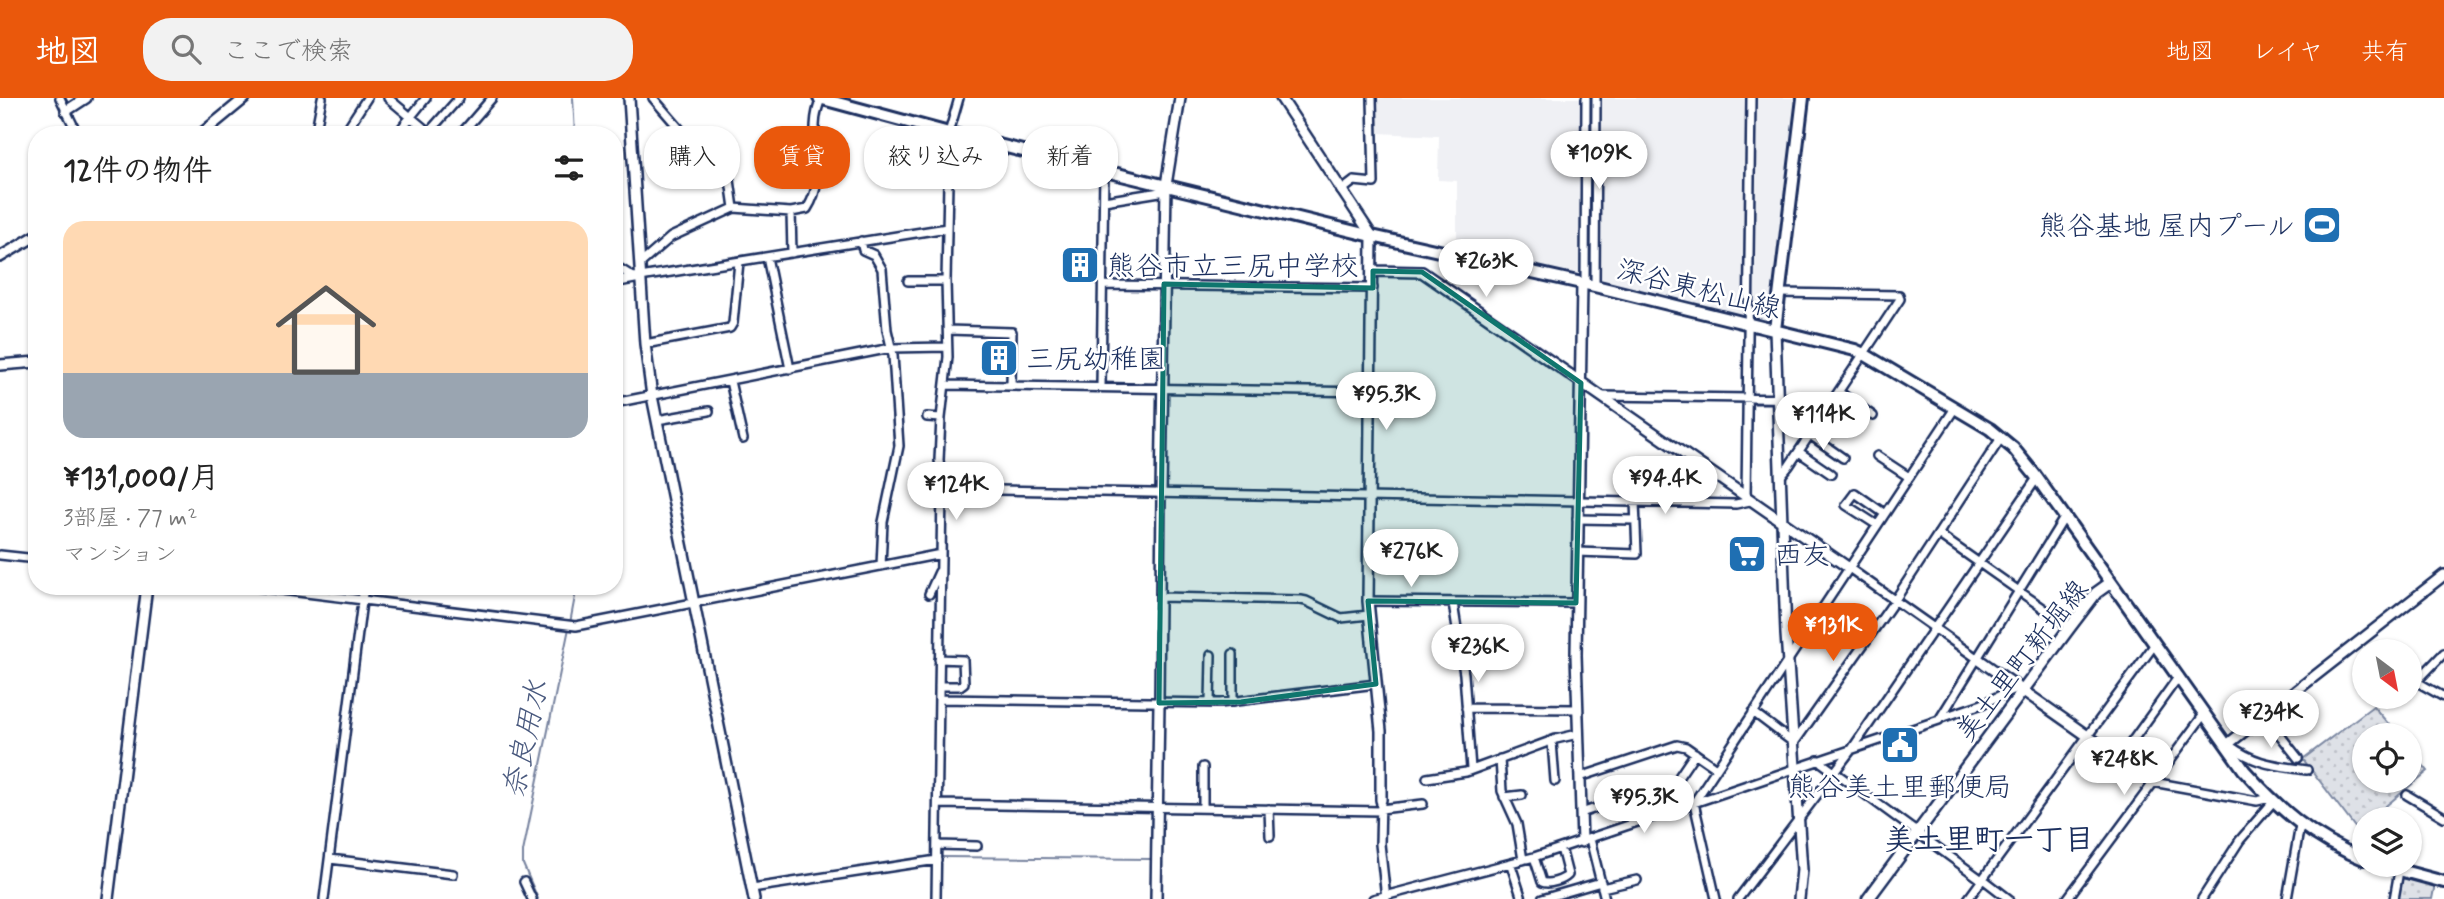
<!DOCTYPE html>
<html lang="ja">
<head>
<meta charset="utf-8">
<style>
  :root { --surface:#fff; --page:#f2f2f2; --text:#222; --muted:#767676; --line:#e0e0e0; --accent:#ea580c }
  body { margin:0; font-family:Mynerve,"Klee One",sans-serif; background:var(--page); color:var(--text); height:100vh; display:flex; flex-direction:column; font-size:26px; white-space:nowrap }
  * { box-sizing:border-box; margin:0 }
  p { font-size:23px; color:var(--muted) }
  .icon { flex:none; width:38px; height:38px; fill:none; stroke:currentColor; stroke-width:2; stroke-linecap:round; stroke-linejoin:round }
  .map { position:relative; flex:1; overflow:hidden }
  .panel { position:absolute; left:28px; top:28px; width:595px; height:469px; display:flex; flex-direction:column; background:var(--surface); border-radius:28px; box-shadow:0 2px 5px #0004 }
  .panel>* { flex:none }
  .top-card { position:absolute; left:644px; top:28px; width:665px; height:63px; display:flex; gap:14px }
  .needle { width:46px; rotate:148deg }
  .buttons { position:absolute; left:2352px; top:541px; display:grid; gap:14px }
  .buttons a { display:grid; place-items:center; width:70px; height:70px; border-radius:50%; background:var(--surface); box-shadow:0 2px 5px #0004; font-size:35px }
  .price { position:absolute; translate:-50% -60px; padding:0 16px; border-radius:24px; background:#fff; color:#222; font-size:23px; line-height:46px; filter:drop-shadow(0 2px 4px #0008) }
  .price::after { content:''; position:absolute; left:50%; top:42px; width:21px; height:16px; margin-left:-10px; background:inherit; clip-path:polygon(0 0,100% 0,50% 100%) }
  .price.active { background:var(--accent); color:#fff }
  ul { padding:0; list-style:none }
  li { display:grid; align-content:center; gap:14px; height:371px; padding:0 35px }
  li+li { border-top:2px solid var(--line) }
  li span { display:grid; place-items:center; height:217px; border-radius:21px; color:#555 }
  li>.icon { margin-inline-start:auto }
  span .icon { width:126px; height:126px; fill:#fffc; stroke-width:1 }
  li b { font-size:30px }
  h2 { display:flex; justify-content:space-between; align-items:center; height:84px; padding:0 35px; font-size:30px }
  .pill { padding:0 24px; border-radius:28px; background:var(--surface); box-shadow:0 2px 5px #0004; font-size:24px; line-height:63px }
  .pill.active { background:var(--accent); color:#fff }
  header { display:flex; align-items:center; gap:42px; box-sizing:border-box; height:98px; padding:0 35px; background:var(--accent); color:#fff }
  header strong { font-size:33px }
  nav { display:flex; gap:38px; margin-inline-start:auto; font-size:24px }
  .search { width:490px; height:63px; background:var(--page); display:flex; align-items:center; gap:18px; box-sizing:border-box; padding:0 24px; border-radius:28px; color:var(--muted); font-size:26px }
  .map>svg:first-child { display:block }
  .built { fill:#eff0f4 }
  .park { fill:url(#park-dots); stroke:#7c88a2; stroke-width:2 }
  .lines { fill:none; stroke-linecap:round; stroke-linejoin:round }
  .stream { stroke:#77839f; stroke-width:2 }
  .minor-casing { stroke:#1b2f5e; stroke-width:12 }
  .tertiary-casing { stroke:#1b2f5e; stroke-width:14 }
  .secondary-casing { stroke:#1b2f5e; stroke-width:15 }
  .primary-casing { stroke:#1b2f5e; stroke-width:16 }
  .minor { stroke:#fff; stroke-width:7 }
  .tertiary { stroke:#fff; stroke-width:9 }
  .secondary { stroke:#fff; stroke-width:10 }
  .primary { stroke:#fff; stroke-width:10 }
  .marked { fill:#0f766e; fill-opacity:0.2; stroke:#0f766e; stroke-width:5; stroke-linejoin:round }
  .labels { text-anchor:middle; stroke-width:5; stroke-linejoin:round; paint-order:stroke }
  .poi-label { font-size:28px; fill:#1b2f5e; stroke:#fff; text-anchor:start }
  .street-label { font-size:28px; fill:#1b2f5e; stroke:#fff }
  .water-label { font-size:30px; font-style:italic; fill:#49597e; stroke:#fff }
  .neighbourhood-label { font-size:30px; font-weight:bold; fill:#1b2f5e; stroke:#fff }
</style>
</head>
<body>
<header>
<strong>地図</strong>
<div class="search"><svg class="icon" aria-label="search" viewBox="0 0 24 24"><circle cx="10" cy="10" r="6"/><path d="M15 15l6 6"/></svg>ここで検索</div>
<nav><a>地図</a><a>レイヤ</a><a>共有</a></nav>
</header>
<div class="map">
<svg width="2444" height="801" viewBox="0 0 2444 801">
  <defs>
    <pattern id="park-dots" width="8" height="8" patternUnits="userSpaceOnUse" patternTransform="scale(1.75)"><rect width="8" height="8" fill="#dee1e7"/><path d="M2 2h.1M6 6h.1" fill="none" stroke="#bec1c9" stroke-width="1.8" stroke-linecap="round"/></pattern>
  </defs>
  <rect width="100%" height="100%" fill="#fff"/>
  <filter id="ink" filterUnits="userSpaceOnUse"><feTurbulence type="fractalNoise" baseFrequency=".0143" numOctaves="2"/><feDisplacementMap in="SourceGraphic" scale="14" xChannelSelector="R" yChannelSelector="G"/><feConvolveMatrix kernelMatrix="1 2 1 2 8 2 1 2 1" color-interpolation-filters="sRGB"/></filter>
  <g filter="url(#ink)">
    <!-- built -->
    <path class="built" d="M1378,0h419l-26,226 -314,-74v-69l-19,-1 1,-44 -61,-3z"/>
    <!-- park -->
    <path class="park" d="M2373,608l25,29h-34v45h46v-31l18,22 -58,48h-6v4l-7,7 -54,-71z
      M2403,777l32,9 -3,15h-34z"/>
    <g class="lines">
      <!-- stream -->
      <path class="stream" d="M573,0l2,37
        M570,525l7,-37
        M941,759l211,2
        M538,801l-15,-35v-12l46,-224
        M940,801v-37"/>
      <!-- minor casing -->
      <g class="minor-casing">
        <path id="minor" d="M60,0l18,37
          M388,0l44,37
          M653,0l57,66 20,16 4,28
          M429,34l30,-34
          M315,37l7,-37
          M343,37l24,-37
          M396,37l30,-37
          M460,37l32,-37
          M1341,93l13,-10 20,2 -2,-85
          M1104,103l62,-10
          M791,114l1,41
          M861,143l2,9 11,5 8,14 5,61 6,25 6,91 -16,76 -2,44
          M767,159l23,112
          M640,166l31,-27 63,-29 57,4 16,-3c24,-38 -3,-72 14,-110
          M614,167l21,13
          M640,179l307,-49
          M908,183h38
          M1585,186l1,-186
          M1103,187l270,3
          M1595,188l1,-188
          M1779,195l120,2 1,4 -111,167 -9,11
          M948,232l64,2 -1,53
          M645,246l85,-16 3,-5 6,-61
          M730,283l13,58
          M945,287l426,7
          M1101,289l3,-217
          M1839,294l34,24
          M1600,298l234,3
          M614,305l277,-55 56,-1
          M927,319l14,1
          M657,322l52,-9
          M1810,337l33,23
          M1799,354l32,22
          M1877,358l32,21
          M942,391l794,15 14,-3
          M1746,400l5,-400
          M1577,421l59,1
          M1877,427l-31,-20 9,-12 30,21
          M1938,436l132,93
          M1577,454l60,2 -2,-53
          M0,457l37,4
          M1849,470l129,91
          M249,488l327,40 365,-72
          M929,496l10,-22
          M1160,499l141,3 5,1 35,17 28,-3
          M1368,503l208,2
          M1453,505l11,71 7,95
          M2410,580l34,19
          M2417,583l27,-28
          M939,588h21l4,-3 -1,-23 -24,-1
          M939,601l281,4 156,-19
          M1233,604v-48
          M1159,605l2,-209
          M1210,605l1,-48
          M1466,610l111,1
          M1753,614l41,31 101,-143 106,-162
          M2265,618l33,42
          M1941,620l41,-14 36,-17
          M1552,644l3,39
          M2229,647c28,20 45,20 78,25
          M2120,660l59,-82
          M1500,661l2,32 15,33 6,36
          M1818,662l164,120
          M1203,669v41
          M1580,679l97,-32 9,2 30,21
          M1427,680l39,-6 90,-33 22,-5
          M2153,684l104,19 13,-3
          M2407,697l37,22
          M1504,699l18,-2
          M1381,702l-1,44 6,54
          M938,706l443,7
          M1269,711l1,27
          M1381,711l42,-5
          M1581,715l95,-32 19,-28
          M1590,741l15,60
          M937,747l40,1
          M1534,759l8,25c7,3 21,-2 26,-7l-7,-27
          M330,761l123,15
          M1511,767l11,34
          M1983,781l26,20
          M524,784l8,17
          M752,790l185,-28
          M1602,790l35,-8
          M324,801l40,-313
          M936,801l6,-410 -3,-29 2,-42 7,-61 -2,-76 3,-148 10,-35
          M1373,801l161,-42 405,-137 125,-202
          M1542,801l59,-17
          M1716,801l-22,-96 3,-5 258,-390
          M1738,801l114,-150 185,-271
          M1968,801l187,-255
          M2067,801l138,-186
          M2202,801l38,-59 33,-38
          M2287,801l13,-74
          M2394,801l5,-28"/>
      </g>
      <!-- tertiary casing -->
      <g class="tertiary-casing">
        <path id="tertiary" d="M629,0l16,246 7,52 102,503
          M1281,0l91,138 -4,365 13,130v69
          M66,13l20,-13
          M200,37l45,-37
          M0,159l37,-22
          M1373,173l49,1 427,296
          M614,184l26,-5
          M1582,186l-6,371 6,187
          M1775,232l11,304 16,236 -3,29
          M0,267l37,-3
          M1161,396l5,-309 14,-87
          M1978,561l175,123
          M2228,646l216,-169
          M108,801l39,-313
          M1156,801l3,-196"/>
      </g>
      <!-- secondary casing -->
      <g class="secondary-casing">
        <path id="secondary" d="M1868,801l202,-272 26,-34 14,-10"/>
      </g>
      <!-- primary casing -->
      <g class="primary-casing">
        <path id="primary" d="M819,0l130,35 423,103 223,50 260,64 9,4 126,75 23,19 22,27 209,295c36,40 69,69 120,89
          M1775,232l28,-232
          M2377,766l67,18"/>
      </g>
      <!-- minor -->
      <use href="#minor" class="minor"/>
      <!-- tertiary -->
      <use href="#tertiary" class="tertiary"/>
      <!-- secondary -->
      <use href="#secondary" class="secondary"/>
      <!-- primary -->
      <use href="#primary" class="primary"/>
    </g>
  </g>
  <!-- marked area -->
  <path class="marked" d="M1373,173l49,1 159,111 -5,220 -208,-2 8,83 -135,18 -82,1 5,-419 209,4z"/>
  <!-- icons -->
  <defs>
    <g id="stadium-square" transform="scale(2.0125)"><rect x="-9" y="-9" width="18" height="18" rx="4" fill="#1f6fb2" stroke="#fff"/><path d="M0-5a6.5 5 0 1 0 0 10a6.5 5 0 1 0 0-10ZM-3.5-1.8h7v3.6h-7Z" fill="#fff"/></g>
    <g id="building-square" transform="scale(2.0125)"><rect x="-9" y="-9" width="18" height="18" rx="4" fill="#1f6fb2" stroke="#fff"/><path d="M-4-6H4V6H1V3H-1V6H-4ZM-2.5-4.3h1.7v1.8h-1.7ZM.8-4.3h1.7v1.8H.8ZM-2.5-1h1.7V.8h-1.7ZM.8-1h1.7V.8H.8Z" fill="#fff"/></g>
    <g id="supermarket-square" transform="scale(2.0125)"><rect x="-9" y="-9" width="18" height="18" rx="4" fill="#1f6fb2" stroke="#fff"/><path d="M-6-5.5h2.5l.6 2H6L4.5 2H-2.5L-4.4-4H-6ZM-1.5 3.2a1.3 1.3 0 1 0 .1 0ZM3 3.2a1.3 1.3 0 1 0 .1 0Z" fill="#fff"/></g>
    <g id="civic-square" transform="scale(2.0125)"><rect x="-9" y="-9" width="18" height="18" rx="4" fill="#1f6fb2" stroke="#fff"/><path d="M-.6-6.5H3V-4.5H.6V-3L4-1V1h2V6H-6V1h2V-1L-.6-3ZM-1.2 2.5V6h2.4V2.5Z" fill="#fff"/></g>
  </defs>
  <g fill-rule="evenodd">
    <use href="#stadium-square" x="2322" y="127"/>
    <use href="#building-square" x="1080" y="167"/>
    <use href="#building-square" x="999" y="260"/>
    <use href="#supermarket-square" x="1747" y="456"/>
    <use href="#civic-square" x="1900" y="647"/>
  </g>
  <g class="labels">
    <!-- poi labels -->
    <g class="poi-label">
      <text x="2295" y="137" text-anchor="end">熊谷基地 屋内プール</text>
      <text x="1107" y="177">熊谷市立三尻中学校</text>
      <text x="1026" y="270">三尻幼稚園</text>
      <text x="1774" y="466">西友</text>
      <text x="1900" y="698" text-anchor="middle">熊谷美土里郵便局</text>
    </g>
    <!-- street labels -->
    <g class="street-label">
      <text transform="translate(1699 190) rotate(14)" y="10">深谷東松山線</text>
      <text transform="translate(2021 562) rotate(-52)" y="10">美土里町新堀線</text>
    </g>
    <!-- water labels -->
    <g class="water-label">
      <text transform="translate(525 641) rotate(-78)" y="10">奈良用水</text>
    </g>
    <!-- neighbourhood labels -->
    <g class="neighbourhood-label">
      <text x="1989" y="751">美土里町一丁目</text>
    </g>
  </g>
</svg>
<div class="buttons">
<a><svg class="needle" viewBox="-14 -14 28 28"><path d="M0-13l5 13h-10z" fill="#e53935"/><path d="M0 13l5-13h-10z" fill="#767676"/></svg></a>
<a><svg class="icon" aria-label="locate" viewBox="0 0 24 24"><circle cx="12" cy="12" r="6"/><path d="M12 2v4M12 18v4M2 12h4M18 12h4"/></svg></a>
<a><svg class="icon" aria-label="layers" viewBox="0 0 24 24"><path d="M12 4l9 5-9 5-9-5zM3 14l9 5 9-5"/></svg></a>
</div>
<b class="price" style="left:1599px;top:93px">¥109K</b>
<b class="price" style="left:1486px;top:201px">¥263K</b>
<b class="price" style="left:1386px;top:334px">¥95.3K</b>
<b class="price" style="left:1823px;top:354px">¥114K</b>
<b class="price" style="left:1665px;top:418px">¥94.4K</b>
<b class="price" style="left:956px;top:424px">¥124K</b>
<b class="price" style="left:1411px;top:491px">¥276K</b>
<b class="price active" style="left:1833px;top:565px">¥131K</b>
<b class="price" style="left:1478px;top:586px">¥236K</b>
<b class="price" style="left:2271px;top:652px">¥234K</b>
<b class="price" style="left:2124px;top:699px">¥248K</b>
<b class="price" style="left:1644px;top:737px">¥95.3K</b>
<div class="top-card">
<a class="pill">購入</a>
<a class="pill active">賃貸</a>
<a class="pill">絞り込み</a>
<a class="pill">新着</a>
</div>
<section class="panel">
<h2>12件の物件<svg class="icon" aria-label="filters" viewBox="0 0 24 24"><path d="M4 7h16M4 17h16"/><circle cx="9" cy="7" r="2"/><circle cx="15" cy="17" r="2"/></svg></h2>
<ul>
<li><span style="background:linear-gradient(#ffd9b3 70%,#9aa5b1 0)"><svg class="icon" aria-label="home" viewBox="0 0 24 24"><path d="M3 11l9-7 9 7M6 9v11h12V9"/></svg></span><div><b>¥131,000/月</b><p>3部屋 · 77 m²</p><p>マンション</p></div></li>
</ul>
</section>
</div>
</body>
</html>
